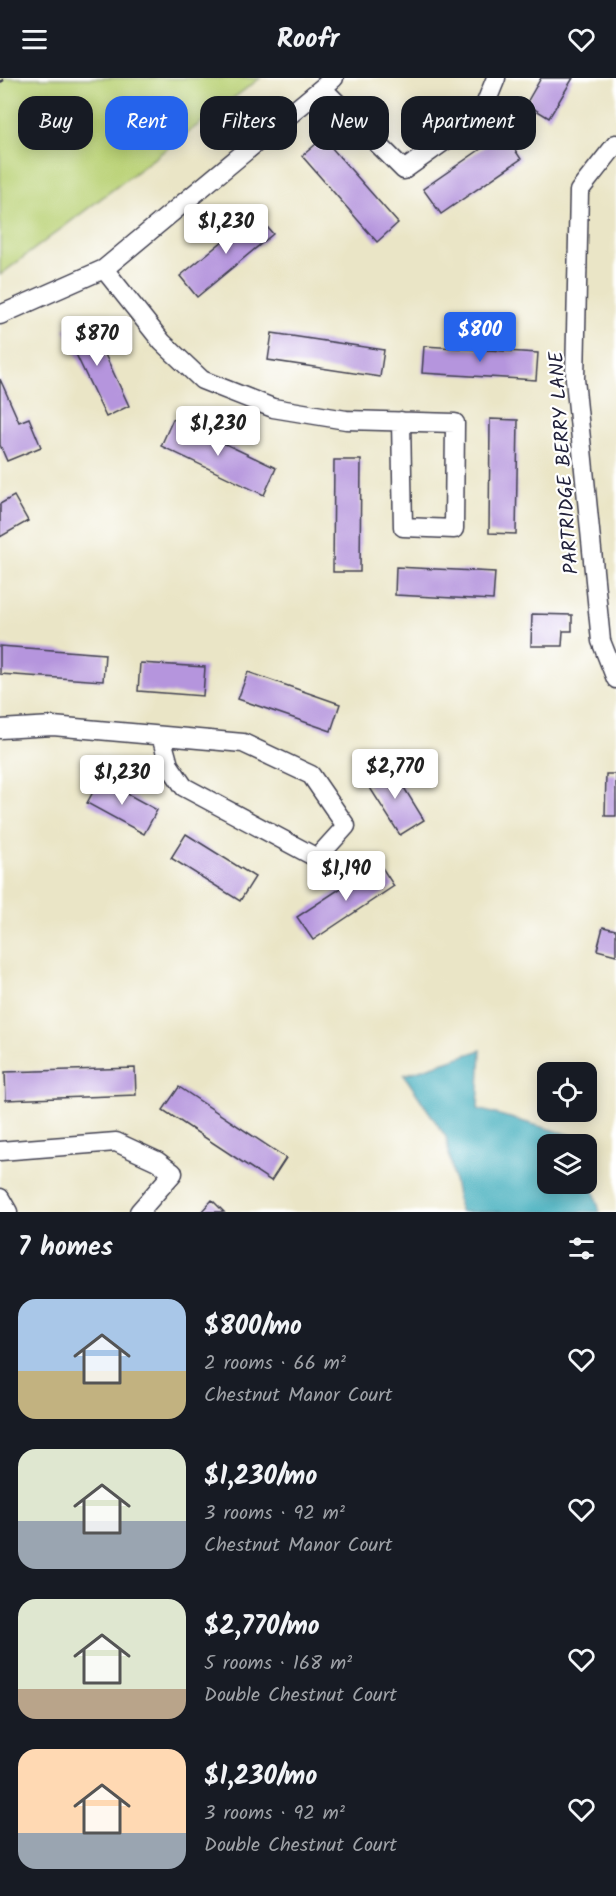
<!DOCTYPE html>
<html lang="en">
<head>
<meta charset="utf-8">
<style>
  :root { --surface:#171b24; --page:#20242c; --text:#f1f3f6; --muted:#9ea1a6; --accent:#2563eb }
  body { margin:0; font-family:Kalam,sans-serif; background:var(--page); color:var(--text); height:100vh; display:flex; flex-direction:column; font-size:22px; white-space:nowrap }
  * { box-sizing:border-box; margin:0 }
  p { font-size:20px; color:var(--muted) }
  .icon { flex:none; width:33px; height:33px; fill:none; stroke:currentColor; stroke-width:2; stroke-linecap:round; stroke-linejoin:round }
  .map { position:relative; height:1134px; overflow:hidden }
  .side { display:flex; flex-direction:column; background:var(--surface); flex:1 }
  .side>* { flex:none }
  .guide { position:absolute; left:18px; top:18px; width:580px; height:54px; display:flex; gap:12px }
  .fabs { position:absolute; left:537px; top:984px; display:grid; gap:12px }
  .fabs a { display:grid; place-items:center; width:60px; height:60px; border-radius:12px; background:var(--surface); box-shadow:0 3px 15px #0003; font-size:30px }
  .price { position:absolute; translate:-50% -51px; padding:0 14px; border-radius:6px; background:#fff; color:#222; font-size:20px; line-height:39px; filter:drop-shadow(0 2px 3px #0008) }
  .price::after { content:''; position:absolute; left:50%; top:36px; width:18px; height:14px; margin-left:-9px; background:inherit; clip-path:polygon(0 0,100% 0,50% 100%) }
  .price.active { background:var(--accent); color:#fff }
  ul { padding:0; list-style:none }
  li { display:flex; align-items:center; gap:18px; height:150px; padding:0 18px }
  li span { display:grid; place-items:center; flex:none; width:168px; height:120px; border-radius:18px; color:#555 }
  li>.icon { margin-inline-start:auto }
  span .icon { width:72px; height:72px; fill:#fffc; stroke-width:1 }
  li b { font-size:26px }
  h2 { display:flex; justify-content:space-between; align-items:center; height:72px; padding:0 18px; font-size:26px }
  .pill { padding:0 21px; border-radius:18px; background:var(--surface); box-shadow:0 3px 15px #0003; font-size:21px; line-height:54px }
  .pill.active { background:var(--accent); color:#fff }
  header { display:flex; justify-content:space-between; align-items:center; height:78px; padding:0 18px; background:var(--surface); font-size:27px; font-weight:700 }
  .map>svg:first-child { display:block }
  .green { fill:#bad276; stroke:#6e7a58; stroke-width:1.5 }
  .water { fill:#3dacbb; stroke:#30677b; stroke-width:1.5 }
  .building { fill:#b595dd }
  .lines { fill:none; stroke-linecap:round; stroke-linejoin:round }
  .street-casing { stroke:#403f50; stroke-width:21 }
  .path { stroke:#403f50; stroke-width:3; stroke-dasharray:4.5 4.5; stroke-linecap:butt }
  .street { stroke:#fff; stroke-width:18 }
  .labels { text-anchor:middle; stroke-width:4.5; stroke-linejoin:round; paint-order:stroke }
  .street-label { font-size:20px; fill:#22223b; stroke:#fff }
</style>
</head>
<body>
<header><svg class="icon" aria-label="menu" viewBox="0 0 24 24"><path d="M4 6h16M4 12h16M4 18h16"/></svg>Roofr<svg class="icon" aria-label="heart" viewBox="0 0 24 24"><path d="M12 20l-8-8c-3-5 5-10 8-4 3-6 11-1 8 4z"/></svg></header>
<div class="map">
<svg width="616" height="1134" viewBox="0 0 616 1134">
  <rect width="100%" height="100%" fill="#fff"/>
  <filter id="ink" filterUnits="userSpaceOnUse"><feTurbulence type="fractalNoise" baseFrequency=".0167" numOctaves="2"/><feDisplacementMap in="SourceGraphic" scale="12" xChannelSelector="R" yChannelSelector="G"/><feConvolveMatrix kernelMatrix="1 2 1 2 8 2 1 2 1" color-interpolation-filters="sRGB"/></filter>
  <filter id="wash" filterUnits="userSpaceOnUse"><feTurbulence type="fractalNoise" baseFrequency=".008" numOctaves="4" result="noise"/><feDisplacementMap in="SourceGraphic" scale="24" xChannelSelector="R" yChannelSelector="G"/><feGaussianBlur stdDeviation="1.35" result="paint"/><feColorMatrix in="noise" values="0 0 0 0 0 0 0 0 0 0 0 0 0 0 0 0 0 1.4 0 .05"/><feComposite in="paint" operator="in"/></filter>
  <g filter="url(#wash)">
    <rect width="100%" height="100%" fill="#eae5c6"/>
    <!-- green -->
    <path class="green" d="M0,0h260l-260,197z"/>
    <!-- water -->
    <path class="water" d="M481,972l-3,59 100,28 2,7h-32v40h38l1,-18 13,46h-140l-14,-75 -42,-62z"/>
    <g id="blocks">
      <!-- building -->
      <path class="building" d="M541,0h32l-24,40 -23,-14z
        M504,55l17,26 -80,55 -18,-25z
        M323,60l75,85 -21,19 -75,-86z
        M256,136l17,20 -76,63 -17,-21z
        M88,240l41,88 -23,11 -42,-88z
        M272,255l112,17 -4,27 -112,-17z
        M424,268l114,7 -2,27 -114,-7z
        M0,301l19,43 10,-4 12,29 -34,14 -7,-16z
        M173,341l103,49 -12,27 -103,-49z
        M490,341l28,1 -2,114 -27,-1z
        M334,382h27l-1,112h-27z
        M14,418l14,25 -28,16v-33z
        M396,489l99,5 -2,28 -98,-5z
        M532,536l40,1v16h-9l-1,15h-31z
        M0,568l105,8 -2,27 -103,-7z
        M140,585l65,4 -2,29 -65,-5z
        M248,594l92,32 -9,27 -93,-32z
        M390,687l34,55 -24,15 -35,-55z
        M606,696h10v42h-11z
        M100,701l57,31 -13,24 -57,-31z
        M186,756l69,43 -15,24 -69,-43z
        M379,785l15,23 -81,54 -16,-23z
        M603,849l13,3v25l-19,-5z
        M135,990l1,27 -130,5 -1,-28z
        M179,1009l107,71 -15,23 -108,-71z
        M212,1122l12,12h-23z"/>
    </g>
  </g>
  <g filter="url(#ink)">
    <use href="#blocks" fill-opacity="0" stroke="#403f50" stroke-width="1.5"/>
    <g class="lines">
      <!-- street casing -->
      <g class="street-casing">
        <path id="street" d="M322,10l82,82 77,-55 15,-37
          M616,66l-37,47 -4,188 26,262 15,38
          M104,191l58,73 40,38 71,28 73,12 109,3 -1,106 -51,-2 -2,-106
          M0,237l104,-46 230,-191
          M0,651l53,-3 190,17 68,32 35,51 -29,32 -133,-71 -15,-22 -8,-29
          M0,1073l116,-9 41,19 16,12 -34,39
          M0,1120l8,14"/>
      </g>
      <!-- path -->
      <path class="path" d="M0,4l7,-4"/>
      <!-- street -->
      <use href="#street" class="street"/>
    </g>
  </g>
  <g class="labels">
    <!-- street labels -->
    <g class="street-label">
      <text transform="translate(563 385) rotate(-94)" y="7">PARTRIDGE BERRY LANE</text>
    </g>
  </g>
</svg>
<div class="fabs">
<a><svg class="icon" aria-label="locate" viewBox="0 0 24 24"><circle cx="12" cy="12" r="6"/><path d="M12 2v4M12 18v4M2 12h4M18 12h4"/></svg></a>
<a><svg class="icon" aria-label="layers" viewBox="0 0 24 24"><path d="M12 4l9 5-9 5-9-5zM3 14l9 5 9-5"/></svg></a>
</div>
<b class="price" style="left:226px;top:177px">$1,230</b>
<b class="price active" style="left:480px;top:285px">$800</b>
<b class="price" style="left:97px;top:289px">$870</b>
<b class="price" style="left:218px;top:379px">$1,230</b>
<b class="price" style="left:395px;top:722px">$2,770</b>
<b class="price" style="left:122px;top:728px">$1,230</b>
<b class="price" style="left:346px;top:824px">$1,190</b>
<div class="guide">
<a class="pill">Buy</a>
<a class="pill active">Rent</a>
<a class="pill">Filters</a>
<a class="pill">New</a>
<a class="pill">Apartment</a>
</div>
</div>
<section class="side">
<h2>7 homes<svg class="icon" aria-label="filters" viewBox="0 0 24 24"><path d="M4 7h16M4 17h16"/><circle cx="9" cy="7" r="2"/><circle cx="15" cy="17" r="2"/></svg></h2>
<ul>
<li><span style="background:linear-gradient(#a9c7e8 60%,#c2b280 0)"><svg class="icon" aria-label="home" viewBox="0 0 24 24"><path d="M3 11l9-7 9 7M6 9v11h12V9"/></svg></span><div><b>$800/mo</b><p>2 rooms · 66 m²</p><p>Chestnut Manor Court</p></div><svg class="icon" aria-label="heart" viewBox="0 0 24 24"><path d="M12 20l-8-8c-3-5 5-10 8-4 3-6 11-1 8 4z"/></svg></li>
<li><span style="background:linear-gradient(#dfe7d0 60%,#9aa5b1 0)"><svg class="icon" aria-label="home" viewBox="0 0 24 24"><path d="M3 11l9-7 9 7M6 9v11h12V9"/></svg></span><div><b>$1,230/mo</b><p>3 rooms · 92 m²</p><p>Chestnut Manor Court</p></div><svg class="icon" aria-label="heart" viewBox="0 0 24 24"><path d="M12 20l-8-8c-3-5 5-10 8-4 3-6 11-1 8 4z"/></svg></li>
<li><span style="background:linear-gradient(#dfe7d0 75%,#b9a48a 0)"><svg class="icon" aria-label="home" viewBox="0 0 24 24"><path d="M3 11l9-7 9 7M6 9v11h12V9"/></svg></span><div><b>$2,770/mo</b><p>5 rooms · 168 m²</p><p>Double Chestnut Court</p></div><svg class="icon" aria-label="heart" viewBox="0 0 24 24"><path d="M12 20l-8-8c-3-5 5-10 8-4 3-6 11-1 8 4z"/></svg></li>
<li><span style="background:linear-gradient(#ffd9b3 70%,#9aa5b1 0)"><svg class="icon" aria-label="home" viewBox="0 0 24 24"><path d="M3 11l9-7 9 7M6 9v11h12V9"/></svg></span><div><b>$1,230/mo</b><p>3 rooms · 92 m²</p><p>Double Chestnut Court</p></div><svg class="icon" aria-label="heart" viewBox="0 0 24 24"><path d="M12 20l-8-8c-3-5 5-10 8-4 3-6 11-1 8 4z"/></svg></li>
</ul>
</section>
</body>
</html>
